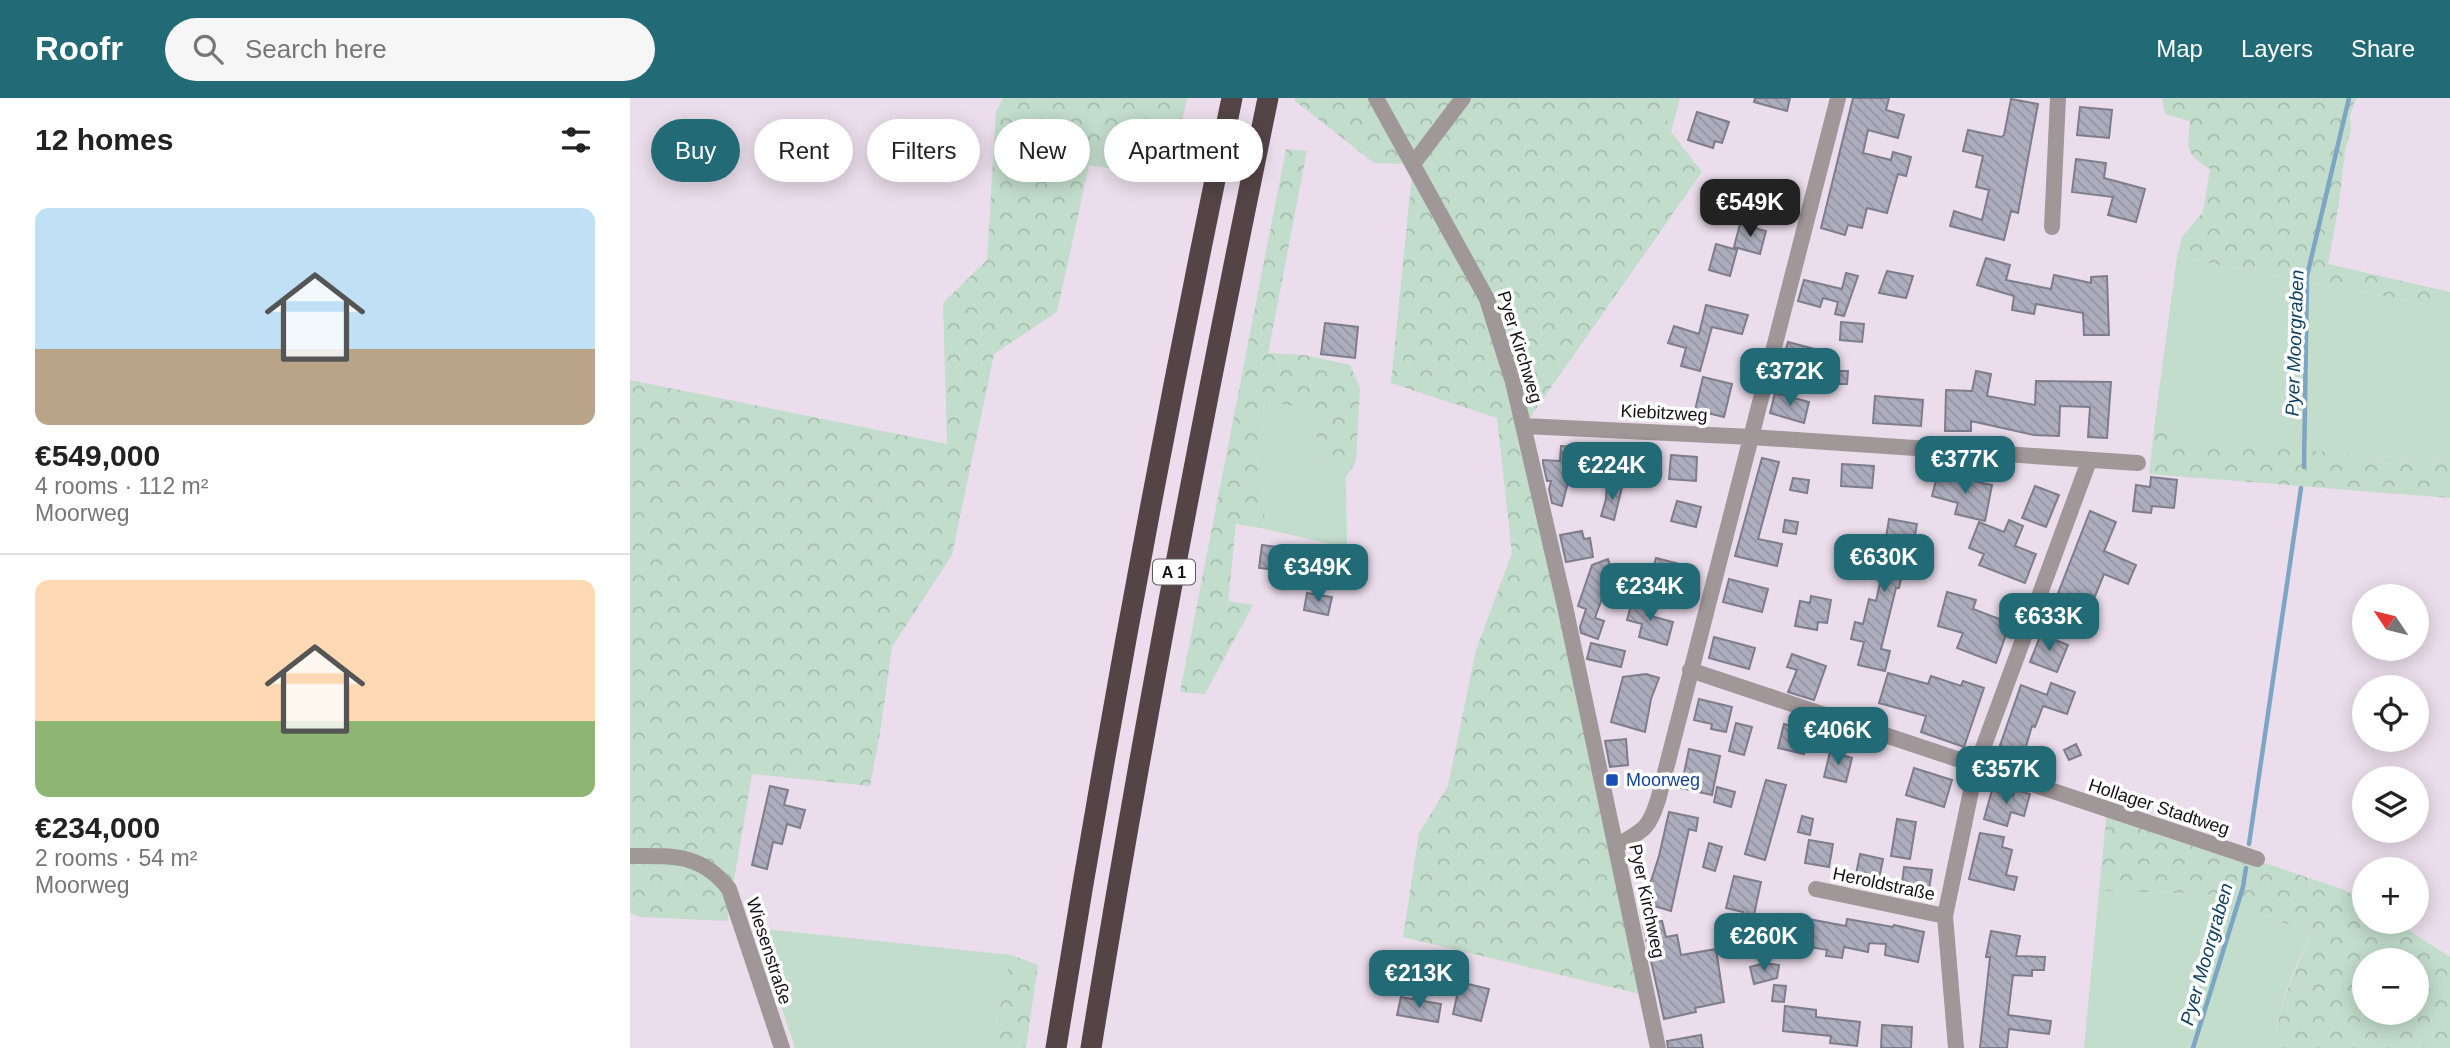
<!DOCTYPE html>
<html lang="en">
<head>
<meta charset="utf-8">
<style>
  :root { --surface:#fff; --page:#f6f6f6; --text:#222; --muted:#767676; --line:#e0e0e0; --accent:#226b76 }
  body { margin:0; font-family:Arial,sans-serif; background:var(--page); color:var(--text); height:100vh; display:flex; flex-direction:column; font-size:26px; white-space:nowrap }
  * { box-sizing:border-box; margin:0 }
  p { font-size:23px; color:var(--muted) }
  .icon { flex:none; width:38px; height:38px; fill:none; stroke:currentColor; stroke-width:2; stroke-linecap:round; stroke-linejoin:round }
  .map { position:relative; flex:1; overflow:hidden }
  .panel { display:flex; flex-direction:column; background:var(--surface); width:630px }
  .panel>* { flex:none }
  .top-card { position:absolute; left:21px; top:21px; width:665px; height:63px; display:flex; gap:14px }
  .needle { width:46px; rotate:305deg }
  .controls { position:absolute; left:1722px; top:486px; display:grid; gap:14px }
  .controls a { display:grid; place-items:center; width:77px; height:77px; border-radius:50%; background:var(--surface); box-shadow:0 4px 18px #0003; font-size:35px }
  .price { position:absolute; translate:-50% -60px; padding:0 16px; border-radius:14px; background:var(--accent); color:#fff; font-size:23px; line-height:46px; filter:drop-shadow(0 2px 4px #0008) }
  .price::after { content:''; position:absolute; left:50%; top:42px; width:21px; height:16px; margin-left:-10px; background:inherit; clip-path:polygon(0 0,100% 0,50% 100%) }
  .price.on { background:#222; color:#fff }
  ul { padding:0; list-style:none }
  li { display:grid; align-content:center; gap:14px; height:371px; padding:0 35px }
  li+li { border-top:2px solid var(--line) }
  li span { display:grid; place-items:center; height:217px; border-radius:14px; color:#555 }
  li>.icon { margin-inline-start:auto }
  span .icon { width:126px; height:126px; fill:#fffc; stroke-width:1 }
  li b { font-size:30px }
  h2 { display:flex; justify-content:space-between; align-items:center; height:84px; padding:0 35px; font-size:30px }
  .pill { padding:0 24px; border-radius:32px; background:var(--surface); box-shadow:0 4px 18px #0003; font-size:24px; line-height:63px }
  .pill.on { background:var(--accent); color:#fff }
  header { display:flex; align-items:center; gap:42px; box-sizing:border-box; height:98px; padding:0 35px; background:var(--accent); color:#fff }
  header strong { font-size:33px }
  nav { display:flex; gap:38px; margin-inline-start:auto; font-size:24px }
  .search { width:490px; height:63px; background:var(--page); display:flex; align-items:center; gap:18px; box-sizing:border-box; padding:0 24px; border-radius:38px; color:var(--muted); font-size:26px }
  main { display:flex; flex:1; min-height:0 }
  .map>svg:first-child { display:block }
  .grass { fill:#c2ddcb }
  .forest { fill:url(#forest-crowns); fill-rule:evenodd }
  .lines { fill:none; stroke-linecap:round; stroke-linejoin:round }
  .stream { stroke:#7da6c4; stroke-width:4.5 }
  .building { fill:url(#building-back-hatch); stroke:#7d7d8c; stroke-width:2 }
  .minor { stroke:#a09798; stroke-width:16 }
  .highway { stroke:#544446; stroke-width:21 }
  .transit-dot { fill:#1a4fb4; stroke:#fff; stroke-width:2.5 }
  .labels { text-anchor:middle; stroke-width:7; stroke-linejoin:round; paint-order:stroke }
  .shield { fill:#fff; stroke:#5c585b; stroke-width:2 }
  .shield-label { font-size:16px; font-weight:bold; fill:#161115 }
  .street-label { font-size:18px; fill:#161115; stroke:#fff }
  .transit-label { font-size:18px; fill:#164399; stroke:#fff; text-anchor:start }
  .water-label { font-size:19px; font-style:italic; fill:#0f4261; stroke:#fff }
</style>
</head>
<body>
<header>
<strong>Roofr</strong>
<div class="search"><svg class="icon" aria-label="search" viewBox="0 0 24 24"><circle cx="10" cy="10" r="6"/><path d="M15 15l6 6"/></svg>Search here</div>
<nav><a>Map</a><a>Layers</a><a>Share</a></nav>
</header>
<main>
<section class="panel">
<h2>12 homes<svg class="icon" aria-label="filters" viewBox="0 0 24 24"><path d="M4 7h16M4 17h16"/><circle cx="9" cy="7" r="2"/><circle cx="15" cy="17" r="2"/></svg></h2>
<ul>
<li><span style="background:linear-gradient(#bfe0f5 65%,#b9a48a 0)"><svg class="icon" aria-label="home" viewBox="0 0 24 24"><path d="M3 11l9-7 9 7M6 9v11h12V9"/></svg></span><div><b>€549,000</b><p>4 rooms · 112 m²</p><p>Moorweg</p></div></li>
<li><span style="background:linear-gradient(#ffd9b3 65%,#8fb573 0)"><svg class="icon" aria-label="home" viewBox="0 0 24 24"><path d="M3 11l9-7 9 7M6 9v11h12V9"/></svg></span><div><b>€234,000</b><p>2 rooms · 54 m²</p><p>Moorweg</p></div></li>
</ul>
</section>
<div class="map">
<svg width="1820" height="950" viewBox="0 0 1820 950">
  <defs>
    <pattern id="forest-crowns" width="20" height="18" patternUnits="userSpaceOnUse" patternTransform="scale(1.75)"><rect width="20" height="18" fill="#c2ddcb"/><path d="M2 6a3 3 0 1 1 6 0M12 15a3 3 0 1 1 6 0" fill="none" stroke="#a6bdad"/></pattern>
    <pattern id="building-back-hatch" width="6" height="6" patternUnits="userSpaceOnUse" patternTransform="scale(1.75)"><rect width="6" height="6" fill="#adadbd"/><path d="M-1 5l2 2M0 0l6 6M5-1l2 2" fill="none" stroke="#9494a2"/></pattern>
  </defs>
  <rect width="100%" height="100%" fill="#ebddeb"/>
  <!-- grass -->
  <path class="grass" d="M1029,0h21l-9,34z
    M1547,159l273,52v150l-87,-3 -176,-14 -31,-29z
    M635,301l38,8 14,30 5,23 24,17 1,71 -81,-19 -8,-68z
    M1469,793l108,3 104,39c-16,37 -36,74 -35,115h-192z
    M125,830l256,27 -20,93h-196z"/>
  <!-- forest -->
  <path class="forest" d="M373,0h184l-17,81 -81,-14 -32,147 -63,42 -42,201 -60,92 -12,86 -10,53 -118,-12 -25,147 -87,-4 -10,-4v-533l317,64 -4,-141 44,-43 9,-148z
    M665,0h364l12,34 31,40 -178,254 124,570 -245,-59 16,-104 29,-47 28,-136 36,-97 -15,-135 -106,-35 22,-219 -39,-1 -79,-62z
    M1532,0h194l-6,18 1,14 -6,21 -6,52 -11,61 122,28v17l-273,-52 5,-20 21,-25 7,-43c-25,-16 -23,-20 -20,-48l-25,-7z
    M656,51l21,2 -39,202 36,2 46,10 10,23 -4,73 -10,16 -24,-17 -5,-23 -14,-29 -38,-8 -7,61 8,68 -30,-5 -8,77 25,4 -48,89 -25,-2z
    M1526,315l31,29 83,4 93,10 87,3v39l-301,-24z
    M1477,712l238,80 19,12v20h32l54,35v91h-174c-1,-42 21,-77 35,-115l-104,-39 -108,-3zM1734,863h53v52h-53z
    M381,857l27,10 -12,83h-35z"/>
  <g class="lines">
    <!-- stream -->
    <path class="stream" d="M1674,369l3,-191 42,-178
      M1619,746l52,-356
      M1563,950l50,-161 3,-19"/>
  </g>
  <!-- building -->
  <path class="building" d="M1125,0h35l-3,13 -33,-9z
    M1223,0h36l-3,12 18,5 -6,23 -30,-8 -5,23 28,7 2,-8 18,5 -5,19 -8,-2 -11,39 -20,-5 -5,20 -14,-3 -3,10 -24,-7z
    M1381,1l27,5 -20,109 -7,-2 -7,29 -54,-14 4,-15 28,9 7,-30 -13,-3 7,-31 -20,-5 5,-21 33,7 3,-2z
    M1450,9l32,3 -3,28 -32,-3z
    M1067,14l32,10 -7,21 -7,-2 -2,7 -25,-8z
    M1446,61l30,4 -2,15 41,11 -9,33 -28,-7 5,-18 -41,-5z
    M1110,126l26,7 -6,23 -26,-7z
    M1086,146l21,6 -7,26 -21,-6z
    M1356,160l24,7 -4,15 45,9 3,-14 37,8v-6l16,-1 2,59h-25l-1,-22 -47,-9 -2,10 -22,-4 2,-14 -37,-11z
    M1257,173l26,5 -7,22 -27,-5z
    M1216,175l12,3 -14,40 -9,-2 3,-12 -15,-4 -3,9 -22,-6 6,-21 38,9z
    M1076,207l42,10 -6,19 -30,-7 -12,44 -19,-5 5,-18 -18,-5 6,-17 25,8z
    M1211,224l23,2 -2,18 -22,-2z
    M695,225l33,4 -3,31 -34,-4z
    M1158,244l42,11 -4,16 -21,-5 -2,8 -22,-6z
    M1202,273h16l-1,13h-15z
    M1346,273l15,3 -4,22 48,9 1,-24 75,1 -4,56 -19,-1 2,-30 -30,-1 -1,30 -25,-1 -63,-14v10h-26l1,-41 26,1z
    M1073,279l29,7 -8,33 -29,-7z
    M1145,295l34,9 -5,21 -34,-10z
    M1245,298l48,4 -2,26 -48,-3z
    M931,348l31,2 -1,22 -12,-1 -1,14 -10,-1 -6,24 -10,-3 -3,-14 2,-8h-4l-4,-18v-3l17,1z
    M1002,356l16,1 -1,23 -16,-2z
    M1041,357l26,2 -1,24 -27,-2z
    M1132,360l17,4 -21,77 24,5 -5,22 -42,-10z
    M1212,366l32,2 -2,22 -31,-2z
    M1307,378l25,6 1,-3 29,6 -7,36 -30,-7 3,-11 -26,-7z
    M1521,379l26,3 -3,28 -22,-2 -1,7 -18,-2 3,-26 14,2z
    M1163,380l16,2 -2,13 -17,-3z
    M977,386l15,3 -8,33 -13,-4 5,-17z
    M1405,388l24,9 -13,32 -24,-9z
    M1047,403l24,6 -5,20 -25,-6z
    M1460,413l26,11 -12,29 32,14 -8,19 -24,-10 -15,37 -9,-4 -6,16 -24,-9z
    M1259,421l28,5 -4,21h-4l-10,43h-3l-15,61 9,2 -5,20 -27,-6 6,-23 -13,-3 4,-17 8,2 6,-25 7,2 11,-50 -14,-2 2,-13 11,2z
    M1155,422l13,2 -2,12 -13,-2z
    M1379,422l14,6 -8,20 21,8 -11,29 -46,-18 5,-11 -15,-6 10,-26 25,10z
    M952,433l2,8 6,-1 3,19 -27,5 -6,-27z
    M632,447l42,5 -4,23 -41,-5z
    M1026,460l31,8 -10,33 -30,-9z
    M978,461l8,25 -3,9 -8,-3 -10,28 9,3 -6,18 -17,-6 -1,-6 6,-18 -8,-3 14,-41z
    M1099,481l39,10 -6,23 -39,-10z
    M1317,494l29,8 -3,9 37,14 -14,40 -39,-15 6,-15 -25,-7z
    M677,495l25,4 -4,18 -24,-5z
    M1181,498l20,4 -4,23 -9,-1 -1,8 -22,-4 5,-25 10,2z
    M1003,500l18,5 -4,12 26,7 -6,23 -28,-8 3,-13 -15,-4z
    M1411,536l27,11 -11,27 -27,-10z
    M1084,539l41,11 -6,21 -40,-11z
    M961,545l34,8 -4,16 -34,-8z
    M1162,556l34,12 -12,34 -26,-8 9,-22 -10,-3z
    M1258,575l40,11 3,-8 30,10 2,-5 21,7 -20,59 -43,-15 5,-16 -47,-13z
    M1016,576l13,4 -8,21 -6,33 -34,-10 12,-45z
    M1421,585l24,9 -8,22 -24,-8 -8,21 -3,-1 -8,27 9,3 -5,16 -33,-12 26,-75 26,10z
    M1069,601l33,8 -6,25 -15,-3 1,-5 -18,-4z
    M1106,625l16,4 -8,28 -15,-4z
    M1154,626l26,7 -6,23 -26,-6z
    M996,641l2,26 -18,2 -5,-26z
    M1446,646l5,11 -12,5 -5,-10z
    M1059,651l31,7 -8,39 -31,-7z
    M1200,654l22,6 -6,24 -22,-5z
    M1284,670l38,12 -8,27 -38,-12z
    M1136,682l20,5 -21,75 -20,-6z
    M140,688l18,4 -4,15 21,5 -5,18 -13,-4 -5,20 -9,-2 -6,27 -15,-4z
    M1087,689l18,5 -4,15 -17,-5z
    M1362,692l21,6 2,-6 15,4 -6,22 -13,-4 -4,14 -23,-7z
    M1039,714l29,6 -2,13 -7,-2 -18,82 -27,-8 15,-47z
    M1172,718l11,3 -3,16 -12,-3z
    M1267,721l19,3 -6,37 -19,-3z
    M1350,735l24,4 -2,10 10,3 -6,25 11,2 -3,13 -45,-11z
    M1179,742l24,4 -4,23 -24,-4z
    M1079,745l13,4 -7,24 -12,-4z
    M1230,756l23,5 -5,25 -23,-5z
    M1274,769l28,3 -4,26 -27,-4z
    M1104,778l27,6 -13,61 -10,-2 5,-29 -17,-4z
    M1152,816l64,12 1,-7 46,8 1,-2 30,7 -6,30 -33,-7 1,-11 -17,-1 -1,9 -24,-5 -2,11 -16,-2 1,-6 -51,-9z
    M1032,823l4,16 11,-2 4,20 35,-6 8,53 -29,6 1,4 -32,7 -21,-94z
    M1361,833l29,5 -4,20 29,1 -1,13h-12v6l-19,-1 -5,40 43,6 -2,13 -40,-5 -2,19h-27l10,-91h-4z
    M1135,865l14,2 -2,13 -23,6 -4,-17z
    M830,884l29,7 -8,32 -28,-7z
    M1144,887l12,1 -2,16 -12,-1z
    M771,899l40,7 -3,18 -41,-7z
    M1155,908l31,4v7l44,5 -3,24 -27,-3 1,-7 -48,-5z
    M1252,927l30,2 -1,21h-30z
    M1071,937l2,13h-35l-1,-7z"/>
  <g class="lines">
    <!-- minor -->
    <path class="minor" d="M746,0l111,201 26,83 53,229 92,437
      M783,66l50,-66
      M1422,129l6,-129
      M894,328l227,11 387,26
      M1060,572l567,189
      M986,748c27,-16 32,-15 42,-46l180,-702
      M0,758c42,0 71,-3 99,33l53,159
      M1186,791l129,27
      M1326,950l-11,-132 31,-149 113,-306"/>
    <!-- highway -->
    <path class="highway" d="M426,950c51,-318 110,-635 176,-950
      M461,950c51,-318 112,-635 177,-950"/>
  </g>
  <!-- markers -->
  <rect class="transit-dot" x="975" y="675" width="14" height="14" rx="3.5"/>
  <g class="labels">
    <!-- shield labels -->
    <rect class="shield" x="523" y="461.5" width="42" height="25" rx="5"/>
    <g class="shield-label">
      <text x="544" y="480">A 1</text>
    </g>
    <!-- street labels -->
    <g class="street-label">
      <text transform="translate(890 249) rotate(73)" y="6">Pyer Kirchweg</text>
      <text transform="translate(1034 315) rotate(3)" y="6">Kiebitzweg</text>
      <text transform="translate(1529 709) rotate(18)" y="6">Hollager Stadtweg</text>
      <text transform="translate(1254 786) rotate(12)" y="6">Heroldstraße</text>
      <text transform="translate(1017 803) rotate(78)" y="6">Pyer Kirchweg</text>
      <text transform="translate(139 853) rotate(72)" y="6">Wiesenstraße</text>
    </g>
    <!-- transit labels -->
    <g class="transit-label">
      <text x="996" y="688">Moorweg</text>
    </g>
    <!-- water labels -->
    <g class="water-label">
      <text transform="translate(1664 245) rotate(-88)" y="7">Pyer Moorgraben</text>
      <text transform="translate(1576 856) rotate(-74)" y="7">Pyer Moorgraben</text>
    </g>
  </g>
</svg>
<div class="controls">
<a><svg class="needle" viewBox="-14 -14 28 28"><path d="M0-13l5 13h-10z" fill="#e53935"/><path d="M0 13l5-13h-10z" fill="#767676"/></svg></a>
<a><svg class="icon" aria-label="locate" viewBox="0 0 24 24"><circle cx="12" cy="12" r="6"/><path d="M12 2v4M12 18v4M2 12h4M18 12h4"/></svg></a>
<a><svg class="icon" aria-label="layers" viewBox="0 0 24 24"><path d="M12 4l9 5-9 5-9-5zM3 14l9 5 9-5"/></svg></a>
<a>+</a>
<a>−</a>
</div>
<b class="price on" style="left:1120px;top:141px">€549K</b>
<b class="price" style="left:1160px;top:310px">€372K</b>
<b class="price" style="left:1335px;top:398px">€377K</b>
<b class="price" style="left:982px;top:404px">€224K</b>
<b class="price" style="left:1254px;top:496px">€630K</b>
<b class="price" style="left:688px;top:506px">€349K</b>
<b class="price" style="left:1020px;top:525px">€234K</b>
<b class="price" style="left:1419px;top:555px">€633K</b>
<b class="price" style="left:1208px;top:669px">€406K</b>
<b class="price" style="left:1376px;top:708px">€357K</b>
<b class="price" style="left:1134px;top:875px">€260K</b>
<b class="price" style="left:789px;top:912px">€213K</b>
<div class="top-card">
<a class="pill on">Buy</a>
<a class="pill">Rent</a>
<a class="pill">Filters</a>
<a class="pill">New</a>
<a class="pill">Apartment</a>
</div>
</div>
</main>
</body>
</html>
